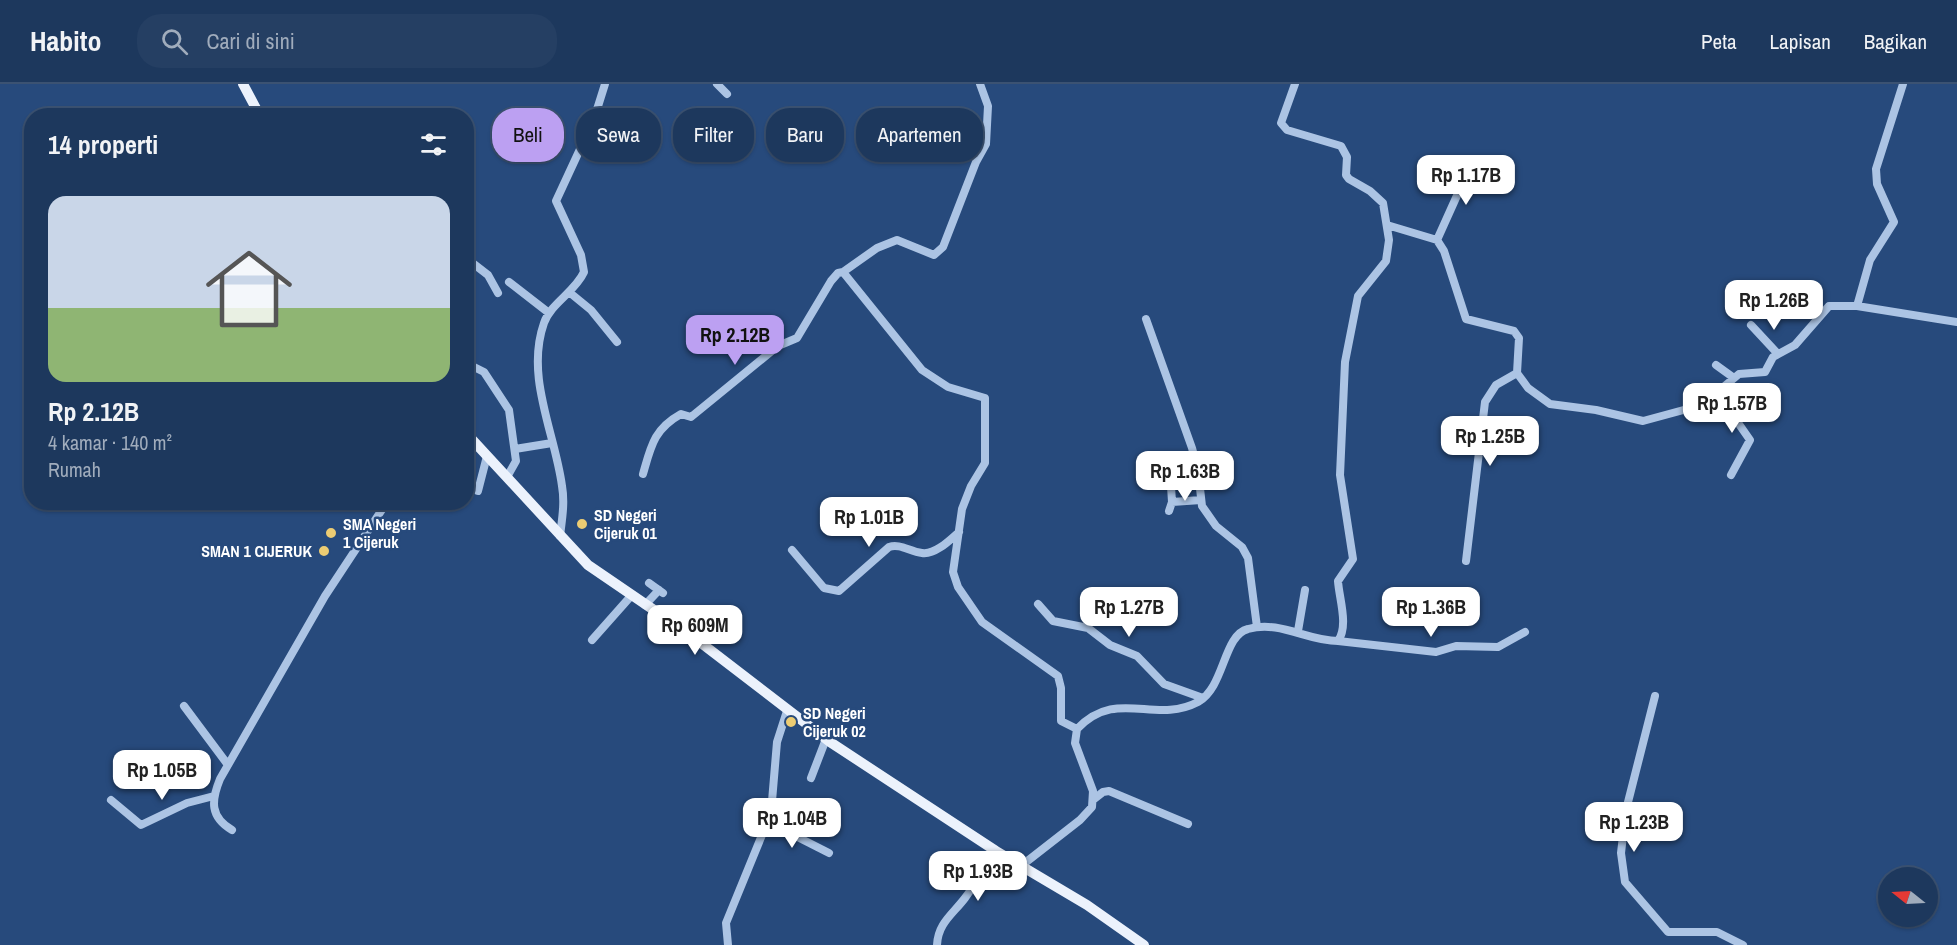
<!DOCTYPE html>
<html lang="id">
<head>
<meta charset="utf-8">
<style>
  :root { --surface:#1d385d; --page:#253f63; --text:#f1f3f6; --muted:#a0acbc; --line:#3b5272; --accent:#bca0f2 }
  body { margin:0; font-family:"Archivo Narrow",sans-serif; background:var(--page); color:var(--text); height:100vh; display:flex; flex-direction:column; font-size:22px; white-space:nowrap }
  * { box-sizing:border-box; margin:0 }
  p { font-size:20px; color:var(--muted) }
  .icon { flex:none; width:33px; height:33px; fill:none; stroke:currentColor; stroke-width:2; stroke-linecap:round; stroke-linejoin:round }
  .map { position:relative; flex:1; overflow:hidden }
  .drawer { position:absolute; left:24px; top:24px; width:450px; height:402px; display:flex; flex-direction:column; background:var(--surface); border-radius:24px; box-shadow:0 2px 4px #0004,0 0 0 2px var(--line) }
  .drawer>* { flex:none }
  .top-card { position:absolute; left:492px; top:24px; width:570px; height:54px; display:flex; gap:12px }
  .needle { width:39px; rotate:288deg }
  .buttons { position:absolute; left:1878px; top:783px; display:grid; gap:12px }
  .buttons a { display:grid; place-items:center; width:60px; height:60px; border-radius:50%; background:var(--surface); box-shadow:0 2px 4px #0004,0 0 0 2px var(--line); font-size:30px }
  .price { position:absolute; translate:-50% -51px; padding:0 14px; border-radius:12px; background:#fff; color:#222; font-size:20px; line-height:39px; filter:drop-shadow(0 2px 3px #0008) }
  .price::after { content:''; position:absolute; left:50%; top:36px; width:18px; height:14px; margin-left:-9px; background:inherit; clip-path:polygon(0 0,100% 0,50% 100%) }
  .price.selected { background:var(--accent); color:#111 }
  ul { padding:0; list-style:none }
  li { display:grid; align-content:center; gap:12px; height:318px; padding:0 24px }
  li+li { border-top:2px solid var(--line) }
  li span { display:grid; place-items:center; height:186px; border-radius:18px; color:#555 }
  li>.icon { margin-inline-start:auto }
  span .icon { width:108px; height:108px; fill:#fffc; stroke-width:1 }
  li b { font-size:26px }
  h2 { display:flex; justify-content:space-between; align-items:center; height:72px; padding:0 24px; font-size:26px }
  .pill { padding:0 21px; border-radius:24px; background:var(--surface); box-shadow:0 2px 4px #0004,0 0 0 2px var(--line); font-size:21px; line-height:54px }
  .pill.selected { background:var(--accent); color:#111 }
  header { display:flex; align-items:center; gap:36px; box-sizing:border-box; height:84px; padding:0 30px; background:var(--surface); border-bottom:2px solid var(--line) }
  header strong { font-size:28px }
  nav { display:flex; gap:33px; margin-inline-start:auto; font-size:21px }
  .search { width:420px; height:54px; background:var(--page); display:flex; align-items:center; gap:15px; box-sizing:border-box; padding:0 21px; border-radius:24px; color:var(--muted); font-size:22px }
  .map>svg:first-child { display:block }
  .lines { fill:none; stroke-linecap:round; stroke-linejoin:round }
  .minor { stroke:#acc4e4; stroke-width:8 }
  .major { stroke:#ecf2fc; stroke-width:10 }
  .poi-dot { fill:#eccc73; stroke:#274a7c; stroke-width:2 }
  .labels { text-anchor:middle; stroke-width:5; stroke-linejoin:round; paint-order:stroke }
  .poi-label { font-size:16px; font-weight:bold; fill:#fff; stroke:#274a7c; text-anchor:start }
</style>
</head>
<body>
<header>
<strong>Habito</strong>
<div class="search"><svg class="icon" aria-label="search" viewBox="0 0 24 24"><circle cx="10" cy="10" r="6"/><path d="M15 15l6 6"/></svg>Cari di sini</div>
<nav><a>Peta</a><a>Lapisan</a><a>Bagikan</a></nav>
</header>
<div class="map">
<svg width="1957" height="861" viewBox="0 0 1957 861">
  <rect width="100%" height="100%" fill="#274a7c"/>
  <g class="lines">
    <!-- minor -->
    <path class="minor" d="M717,0l10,10
      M980,0l8,22 -2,38 -10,18 -33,85 -9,8 -37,-15 -20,8 -34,24 79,98 26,17 37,11v65l-14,23 -9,23 -9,63 5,15 24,35 76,54 3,12v33l16,8
      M1387,141l50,15 7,11 22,68 48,12 5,7 -2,35 11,15 22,16 46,6 47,11 59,-16 37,-31 26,-2 8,-15 22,-12 34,-39h28l100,16
      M1437,156l27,-60 5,-3 29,1
      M466,174l22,17 10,18
      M509,198l40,31
      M569,208l22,18 26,32
      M1857,222l13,-46 24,-38 -17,-38 -1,-15 27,-85
      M1146,235l46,129 6,23 4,35 14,20 26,21 6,11 9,69
      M1751,241l26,28
      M466,279l18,9 25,38 7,51 -9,16
      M1716,281l18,13
      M1718,310l32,46 -19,35
      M515,365l37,-6
      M643,390c8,-28 11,-45 38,-60l10,3 87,-71 19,-8 34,-57 7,-8 5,-1
      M478,407l9,-35
      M1172,418l29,-2
      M1169,427l3,-9 -1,-16
      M560,452c2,-17 5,-33 2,-50 -7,-53 -37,-109 -18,-163 7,-20 31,-31 40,-51l-3,-17 -25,-54 38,-82 11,-35
      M792,466l32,38 15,3 50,-44c11,-4 21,5 33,6 13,2 28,-13 37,-21
      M1466,477l19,-159 11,-17 21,-12
      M649,499l14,10
      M1038,520l15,17 35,7 22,17 27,11 27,28 39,14
      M645,521l14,-15
      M1298,547l7,-41
      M592,556l39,-44
      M1338,557l98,11 20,-6 42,1 27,-15
      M1655,612l-29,114 -5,43 4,29 43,50h49l26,13
      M184,622l44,59
      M811,694l15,-39
      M1094,715l9,-7 6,-1 79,33
      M111,716l30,25 46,-22 27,-7
      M768,738l61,31
      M232,746c-22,-13 -21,-29 -12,-51l105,-183 62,-94
      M1021,782l59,-46 12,-13 1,-16 -18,-48 2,-14c40,-42 77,-4 121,-27 27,-15 25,-67 50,-73 32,-9 59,12 90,12 11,-15 1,-43 0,-60l15,-22 -13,-84 5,-113 13,-66 28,-35 3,-21 -6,-37 -13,-12 -21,-12 -3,-4 1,-18 -6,-11 -54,-16 -6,-7 14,-39
      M728,861l-2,-22 45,-110 6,-71 10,-31
      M937,861c1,-22 16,-31 28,-47 11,-15 21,-31 31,-47"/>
    <!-- major -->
    <path class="major" d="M243,0l17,32
      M466,349l122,132 104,71 138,106 166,109 91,54 57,40"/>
  </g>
  <!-- markers -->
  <g class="poi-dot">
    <circle cx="582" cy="440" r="6"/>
    <circle cx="331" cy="449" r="6"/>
    <circle cx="324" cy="467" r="6"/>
    <circle cx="791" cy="638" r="6"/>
  </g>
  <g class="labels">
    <!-- poi labels -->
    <g class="poi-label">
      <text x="594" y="437">SD Negeri<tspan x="594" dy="18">Cijeruk 01</tspan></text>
      <text x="343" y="446">SMA Negeri<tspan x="343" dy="18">1 Cijeruk</tspan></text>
      <text x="312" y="473" text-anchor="end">SMAN 1 CIJERUK</text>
      <text x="803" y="635">SD Negeri<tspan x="803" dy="18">Cijeruk 02</tspan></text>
    </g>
  </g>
</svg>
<div class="buttons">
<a><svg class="needle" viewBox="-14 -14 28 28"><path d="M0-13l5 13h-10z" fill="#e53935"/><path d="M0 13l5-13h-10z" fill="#a0acbc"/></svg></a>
</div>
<b class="price" style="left:1466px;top:122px">Rp 1.17B</b>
<b class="price" style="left:1774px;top:247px">Rp 1.26B</b>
<b class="price selected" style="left:735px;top:282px">Rp 2.12B</b>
<b class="price" style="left:1732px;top:350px">Rp 1.57B</b>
<b class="price" style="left:1490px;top:383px">Rp 1.25B</b>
<b class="price" style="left:1185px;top:418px">Rp 1.63B</b>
<b class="price" style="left:869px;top:464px">Rp 1.01B</b>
<b class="price" style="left:1129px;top:554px">Rp 1.27B</b>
<b class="price" style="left:1431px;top:554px">Rp 1.36B</b>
<b class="price" style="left:695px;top:572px">Rp 609M</b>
<b class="price" style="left:162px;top:717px">Rp 1.05B</b>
<b class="price" style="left:792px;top:765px">Rp 1.04B</b>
<b class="price" style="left:1634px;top:769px">Rp 1.23B</b>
<b class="price" style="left:978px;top:818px">Rp 1.93B</b>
<div class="top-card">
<a class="pill selected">Beli</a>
<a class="pill">Sewa</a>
<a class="pill">Filter</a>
<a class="pill">Baru</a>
<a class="pill">Apartemen</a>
</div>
<section class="drawer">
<h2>14 properti<svg class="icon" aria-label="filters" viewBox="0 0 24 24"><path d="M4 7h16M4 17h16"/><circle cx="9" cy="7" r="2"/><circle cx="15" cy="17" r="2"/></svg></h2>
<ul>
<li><span style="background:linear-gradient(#c9d6e8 60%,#8fb573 0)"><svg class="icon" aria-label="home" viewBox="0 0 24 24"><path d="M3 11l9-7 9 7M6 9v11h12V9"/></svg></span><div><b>Rp 2.12B</b><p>4 kamar · 140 m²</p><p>Rumah</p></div></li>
</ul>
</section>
</div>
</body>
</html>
